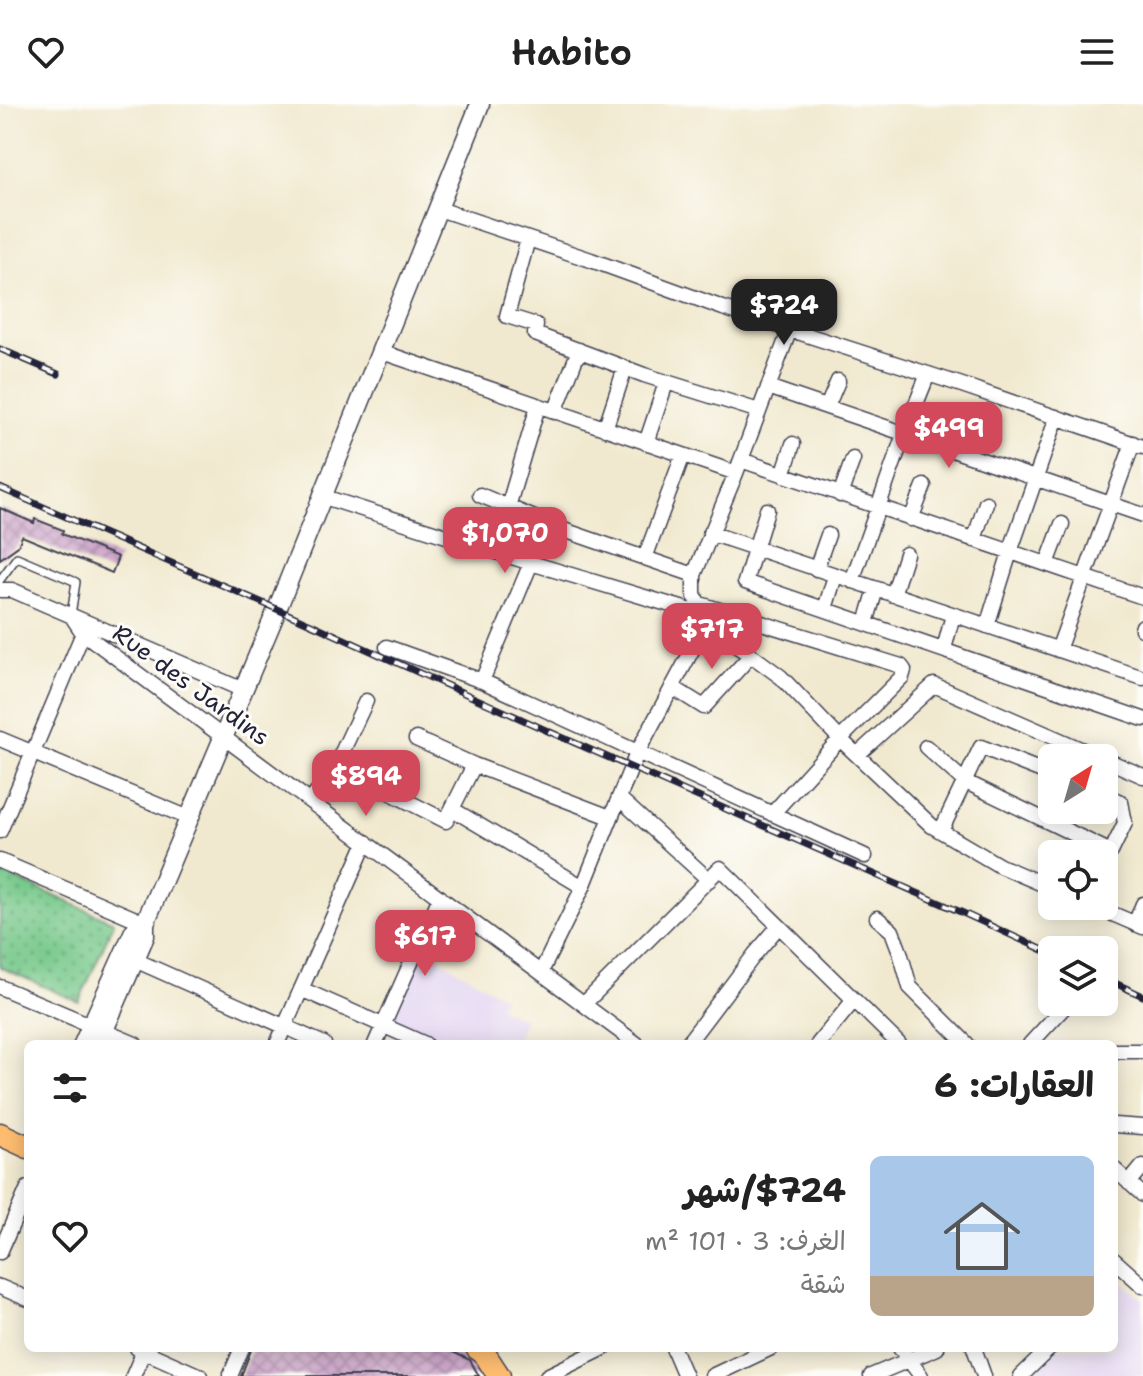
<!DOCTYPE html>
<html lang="ar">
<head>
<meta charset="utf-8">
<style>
  :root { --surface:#fff; --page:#f6f6f6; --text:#222; --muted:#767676; --line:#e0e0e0; --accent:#d1495b }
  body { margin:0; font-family:"Shantell Sans","Playpen Sans Arabic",sans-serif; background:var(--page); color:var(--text); direction:rtl; height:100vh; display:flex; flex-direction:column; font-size:30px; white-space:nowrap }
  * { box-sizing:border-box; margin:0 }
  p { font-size:26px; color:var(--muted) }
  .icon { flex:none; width:44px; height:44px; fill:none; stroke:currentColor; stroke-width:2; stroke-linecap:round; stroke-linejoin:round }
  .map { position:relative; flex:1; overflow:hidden; direction:ltr }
  .details { position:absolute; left:24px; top:936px; width:1094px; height:312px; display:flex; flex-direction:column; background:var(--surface); border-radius:12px; box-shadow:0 4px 20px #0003; direction:rtl }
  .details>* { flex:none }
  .needle { width:52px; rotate:37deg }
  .fabs { position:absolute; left:1038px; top:640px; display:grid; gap:16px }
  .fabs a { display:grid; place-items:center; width:80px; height:80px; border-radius:12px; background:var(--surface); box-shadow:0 4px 20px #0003; font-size:40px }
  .price { position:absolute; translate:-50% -68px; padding:0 18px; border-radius:16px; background:var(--accent); color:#fff; font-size:26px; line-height:52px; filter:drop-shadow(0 2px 4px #0008) }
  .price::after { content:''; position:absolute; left:50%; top:48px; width:24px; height:18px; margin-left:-12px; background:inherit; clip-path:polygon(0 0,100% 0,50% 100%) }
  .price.current { background:#222; color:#fff }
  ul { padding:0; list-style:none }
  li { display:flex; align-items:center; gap:24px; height:200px; padding:0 24px }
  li+li { border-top:2px solid var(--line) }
  li span { display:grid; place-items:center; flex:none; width:224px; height:160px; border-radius:12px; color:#555 }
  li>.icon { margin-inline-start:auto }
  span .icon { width:96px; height:96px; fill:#fffc; stroke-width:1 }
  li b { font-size:34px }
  h2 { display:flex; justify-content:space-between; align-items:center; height:96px; padding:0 24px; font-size:34px }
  header { display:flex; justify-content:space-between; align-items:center; height:104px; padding:0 24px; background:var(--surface); font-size:36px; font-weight:600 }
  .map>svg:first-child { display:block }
  .built { fill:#e2d4f3 }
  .green { fill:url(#green-dots); stroke:#4c7562; stroke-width:2 }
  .building { fill:url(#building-cross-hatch) }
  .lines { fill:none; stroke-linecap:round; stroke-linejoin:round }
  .service-casing { stroke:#414051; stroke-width:10 }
  .minor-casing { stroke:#414051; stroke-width:17 }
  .tertiary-casing { stroke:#414051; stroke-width:21 }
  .primary-casing { stroke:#414051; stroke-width:25 }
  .service { stroke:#fff; stroke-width:7 }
  .minor { stroke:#fff; stroke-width:14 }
  .tertiary { stroke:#fff; stroke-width:18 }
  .primary { stroke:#fdbc6f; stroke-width:22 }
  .rail-casing { stroke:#22223b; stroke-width:7 }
  .rail { stroke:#fdfcf7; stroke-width:4; stroke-dasharray:12; stroke-linecap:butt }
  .labels { text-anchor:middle; stroke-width:6; stroke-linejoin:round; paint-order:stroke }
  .street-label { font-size:24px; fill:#22223b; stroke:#fdfcf7 }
</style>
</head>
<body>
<header><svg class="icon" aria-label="menu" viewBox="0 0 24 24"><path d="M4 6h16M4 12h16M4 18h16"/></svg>Habito<svg class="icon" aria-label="heart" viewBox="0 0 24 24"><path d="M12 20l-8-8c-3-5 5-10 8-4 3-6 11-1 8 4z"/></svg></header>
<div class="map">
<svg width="1143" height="1272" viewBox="0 0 1143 1272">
  <defs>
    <pattern id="green-dots" width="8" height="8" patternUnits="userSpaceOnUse" patternTransform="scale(2)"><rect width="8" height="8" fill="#76c88a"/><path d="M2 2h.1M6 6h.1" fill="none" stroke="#60a272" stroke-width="1.8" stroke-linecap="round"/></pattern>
    <pattern id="building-cross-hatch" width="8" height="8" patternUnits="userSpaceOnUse" patternTransform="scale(2)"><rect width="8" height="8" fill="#caa0c7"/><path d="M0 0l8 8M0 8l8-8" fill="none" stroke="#a482a3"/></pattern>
  </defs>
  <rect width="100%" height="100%" fill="#fdfcf7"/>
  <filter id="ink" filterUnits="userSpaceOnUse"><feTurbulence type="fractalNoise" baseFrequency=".0125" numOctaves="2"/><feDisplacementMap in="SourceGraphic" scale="16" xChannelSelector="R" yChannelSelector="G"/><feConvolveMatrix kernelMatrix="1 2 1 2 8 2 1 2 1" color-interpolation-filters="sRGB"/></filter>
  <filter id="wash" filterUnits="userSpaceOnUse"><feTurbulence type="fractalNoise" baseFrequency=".006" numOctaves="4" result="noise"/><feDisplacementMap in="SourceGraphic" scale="32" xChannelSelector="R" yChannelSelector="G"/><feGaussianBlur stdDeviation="1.8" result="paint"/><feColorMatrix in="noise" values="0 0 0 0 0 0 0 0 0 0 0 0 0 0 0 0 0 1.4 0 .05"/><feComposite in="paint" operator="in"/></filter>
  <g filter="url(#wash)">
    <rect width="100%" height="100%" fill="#f1e9cf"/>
    <!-- built -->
    <path class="built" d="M424,846l79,47 -4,11 26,11 -11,25h-66l-54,-24z
      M1120,1176l23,20v76h-98l-7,-6 20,-22h56v-61z"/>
    <!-- green -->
    <path class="green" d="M0,768l114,50 -35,80 -79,-35z"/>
    <g id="blocks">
      <!-- building -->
      <path class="building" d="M0,404l34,15 1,-4 28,11 -1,4 56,23 -6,16 -90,-37 -4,10 -18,13z
        M252,1244h192l26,12 9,16h-238z"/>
    </g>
  </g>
  <g filter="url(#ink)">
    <use href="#blocks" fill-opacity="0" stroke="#414051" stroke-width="2"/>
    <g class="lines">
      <!-- service casing -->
      <g class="service-casing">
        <path id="service" d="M0,476l17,-23 59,25 -5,33"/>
      </g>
      <!-- minor casing -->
      <g class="minor-casing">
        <path id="minor" d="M439,105l152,51 132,48 236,76 184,63
          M528,135l-21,77 29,9 -1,9 109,41 115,36
          M382,248l354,121
          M768,283l375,128
          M827,303l11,-26
          M555,308l24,-62
          M605,325l20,-61
          M646,339l20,-60
          M741,356l402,137
          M783,371l10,-31
          M480,391l78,33 136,47
          M840,391l13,-36
          M321,392l210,67 170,51
          M508,403l30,-101
          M767,406l-22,72 398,137
          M911,415l13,-33
          M710,429l433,145
          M974,436l12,-37
          M645,454l38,-103
          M1047,460l15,-40
          M816,465l12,-34
          M852,477l52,-147 24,-60
          M0,486h12l231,100
          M893,491l13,-41
          M697,499l204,63 3,4 -2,7 -62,62 -68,75
          M825,505l10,-33
          M71,511l12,18 554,411
          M866,519l10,-34
          M705,522l46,29 30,22 59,62 92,87 68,40 52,22
          M987,522l23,-74 47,-135
          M1142,525l1,-3
          M387,543l95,34 383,175
          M944,545l9,-34
          M1058,546l75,-207
          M482,577l49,-118
          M672,583l32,20 47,-52
          M0,635l189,79
          M416,635l58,26
          M926,643l38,34 147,71 14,-29 -4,-21 -17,-7
          M857,651l77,-70 167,73
          M1104,655l39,17
          M336,661l110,56 28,-56 136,52
          M619,694l90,82
          M311,697l25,-36 30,-64
          M452,705l131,78
          M0,727l83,-198
          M941,727l40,-84 71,28
          M0,757l145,62
          M1094,802l49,21
          M877,814l15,13 8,21 10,35 57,57
          M1135,820l8,-20
          M135,856l189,84
          M541,868l42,-85 54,-134 68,-127v-7l-11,-25v-19l42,-102 54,-144
          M0,883l135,57
          M301,885l124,55
          M584,900l136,-136 179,176
          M277,940l89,-202
          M375,940l65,-147
          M687,940l68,-90 24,-28
          M818,940l36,-44
          M1030,940l39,-42
          M1114,947h29
          M1114,1021l29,2
          M1114,1065l29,26
          M1129,1079l14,-17
          M0,1148l28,-64
          M1114,1156l29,26
          M0,1183l28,12
          M137,1244l63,28
          M673,1244l12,28
          M900,1244l21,28
          M974,1244l10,28
          M133,1272l12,-28
          M230,1272l12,-28
          M547,1272l57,-28
          M712,1272l59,-28
          M871,1272l66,-28
          M1021,1272l29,-28"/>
      </g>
      <!-- tertiary casing -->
      <g class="tertiary-casing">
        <path id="tertiary" d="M83,940l51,-113 11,-8
          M98,940l47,-108v-13l129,-306 206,-513"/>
      </g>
      <!-- primary casing -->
      <g class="primary-casing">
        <path id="primary" d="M0,1030l28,13
          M477,1244l7,5 15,23"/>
      </g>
      <!-- service -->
      <use href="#service" class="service"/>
      <!-- minor -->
      <use href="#minor" class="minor"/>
      <!-- tertiary -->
      <use href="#tertiary" class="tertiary"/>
      <!-- primary -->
      <use href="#primary" class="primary"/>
      <!-- rail casing -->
      <g class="rail-casing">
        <path id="rail" d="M0,245l58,25
          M0,384l320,140 230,104 413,181 89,41
          M1104,874l39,18"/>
      </g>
      <!-- rail -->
      <use href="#rail" class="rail"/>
    </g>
  </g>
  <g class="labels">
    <!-- street labels -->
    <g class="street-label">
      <text transform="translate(191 581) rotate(36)" y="8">Rue des Jardins</text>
    </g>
  </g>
</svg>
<div class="fabs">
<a><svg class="needle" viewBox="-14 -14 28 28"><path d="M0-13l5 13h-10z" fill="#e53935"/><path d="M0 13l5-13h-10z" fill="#767676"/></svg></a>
<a><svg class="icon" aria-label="locate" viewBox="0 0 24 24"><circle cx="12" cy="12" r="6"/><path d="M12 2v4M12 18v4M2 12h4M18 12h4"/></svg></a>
<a><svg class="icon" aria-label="layers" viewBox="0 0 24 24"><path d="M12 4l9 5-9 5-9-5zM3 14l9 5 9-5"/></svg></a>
</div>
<b class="price current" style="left:784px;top:243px">$724</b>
<b class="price" style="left:949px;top:366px">$499</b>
<b class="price" style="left:505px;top:471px">$1,070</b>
<b class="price" style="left:712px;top:567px">$717</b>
<b class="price" style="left:366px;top:714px">$894</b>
<b class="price" style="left:425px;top:874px">$617</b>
<section class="details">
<h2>العقارات: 6<svg class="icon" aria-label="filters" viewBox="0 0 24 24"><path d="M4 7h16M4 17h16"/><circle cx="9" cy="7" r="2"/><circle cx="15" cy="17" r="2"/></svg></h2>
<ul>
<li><span style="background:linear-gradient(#a9c7e8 75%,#b9a48a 0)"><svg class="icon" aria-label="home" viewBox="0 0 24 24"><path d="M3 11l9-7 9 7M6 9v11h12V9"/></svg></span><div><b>$724/شهر</b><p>الغرف: 3 · 101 m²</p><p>شقة</p></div><svg class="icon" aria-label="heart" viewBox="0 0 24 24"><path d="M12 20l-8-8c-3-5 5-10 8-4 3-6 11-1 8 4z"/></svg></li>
</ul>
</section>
</div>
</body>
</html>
